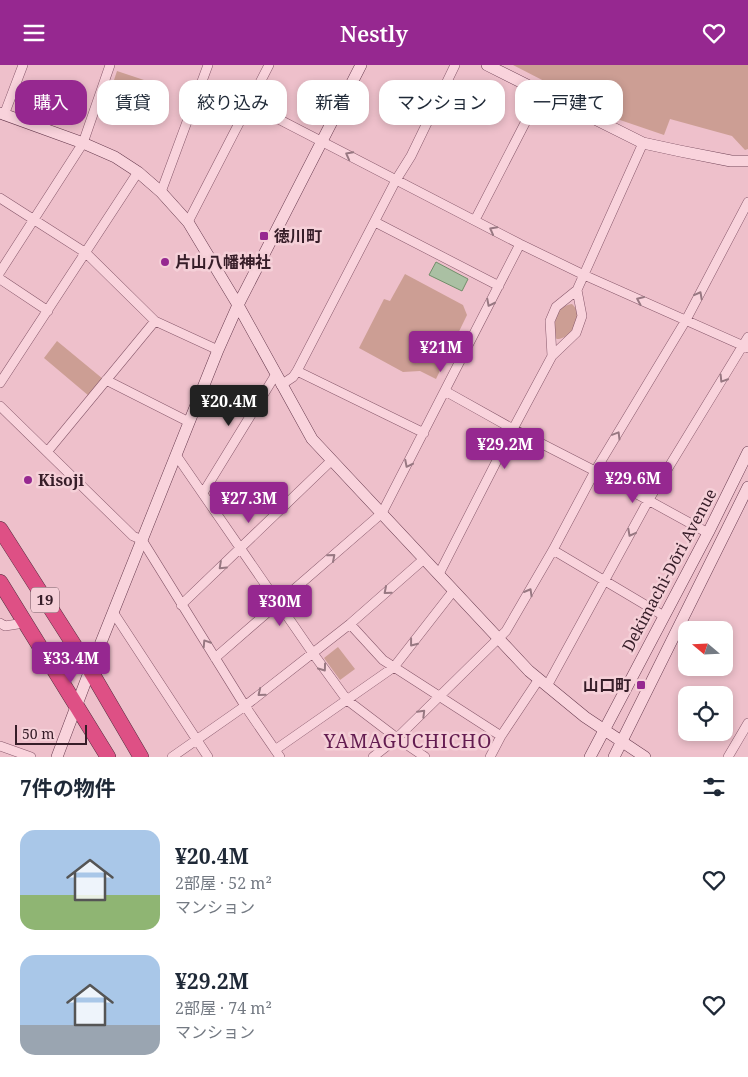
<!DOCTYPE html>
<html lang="ja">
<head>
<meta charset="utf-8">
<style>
  :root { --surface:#fff; --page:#f6f6f7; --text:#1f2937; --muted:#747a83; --accent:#962890 }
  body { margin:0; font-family:"Noto Serif","Noto Sans JP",serif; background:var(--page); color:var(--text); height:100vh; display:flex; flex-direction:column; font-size:19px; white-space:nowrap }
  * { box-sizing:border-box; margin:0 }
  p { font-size:16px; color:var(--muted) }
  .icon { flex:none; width:28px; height:28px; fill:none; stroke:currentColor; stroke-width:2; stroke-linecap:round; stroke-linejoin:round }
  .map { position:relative; height:692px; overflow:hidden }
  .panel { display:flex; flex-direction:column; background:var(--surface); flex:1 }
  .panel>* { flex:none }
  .hud { position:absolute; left:15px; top:15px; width:719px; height:45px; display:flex; gap:10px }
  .needle { width:32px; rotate:289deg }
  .buttons { position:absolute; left:678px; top:556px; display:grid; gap:10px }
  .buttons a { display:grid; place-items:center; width:55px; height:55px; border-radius:10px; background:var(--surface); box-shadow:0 2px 8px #0003; font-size:25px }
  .scale { position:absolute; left:15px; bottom:12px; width:72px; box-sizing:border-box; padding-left:5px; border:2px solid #361d28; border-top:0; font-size:14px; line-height:18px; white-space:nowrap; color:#361d28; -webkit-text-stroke:4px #f5d0d8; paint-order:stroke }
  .price { position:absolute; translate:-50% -42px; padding:0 11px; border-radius:5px; background:var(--accent); color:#fff; font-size:16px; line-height:32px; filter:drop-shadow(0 1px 2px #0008) }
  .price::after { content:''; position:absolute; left:50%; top:30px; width:15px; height:11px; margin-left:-8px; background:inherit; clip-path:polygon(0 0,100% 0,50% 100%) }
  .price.current { background:#222; color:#fff }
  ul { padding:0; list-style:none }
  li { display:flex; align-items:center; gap:15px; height:125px; padding:0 20px }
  li span { display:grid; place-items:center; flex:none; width:140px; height:100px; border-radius:15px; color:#555 }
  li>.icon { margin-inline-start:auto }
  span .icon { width:60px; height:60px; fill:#fffc; stroke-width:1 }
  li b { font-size:21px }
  h2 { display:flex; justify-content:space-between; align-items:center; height:60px; padding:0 20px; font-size:21px }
  .chip { padding:0 18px; border-radius:15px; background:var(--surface); box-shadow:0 2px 8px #0003; font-size:18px; line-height:45px }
  .chip.current { background:var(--accent); color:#fff }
  header { display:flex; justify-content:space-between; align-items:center; height:65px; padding:0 20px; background:var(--accent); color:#fff; font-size:22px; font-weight:600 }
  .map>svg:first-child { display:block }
  .green { fill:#cc9e94 }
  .water { fill:#aac0a3; stroke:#718e6a }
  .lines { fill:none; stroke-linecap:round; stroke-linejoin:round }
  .street-casing { stroke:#87586b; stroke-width:10 }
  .secondary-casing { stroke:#683b4f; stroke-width:12 }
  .highway-casing { stroke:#542d3f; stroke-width:16 }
  .street { stroke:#f9d3dc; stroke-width:9 }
  .secondary { stroke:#f9d3dc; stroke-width:11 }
  .highway { stroke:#de5085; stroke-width:15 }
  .oneway { stroke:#987882 }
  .poi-dot { fill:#962890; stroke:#f5d0d8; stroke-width:2 }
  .labels { text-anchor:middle; stroke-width:5; stroke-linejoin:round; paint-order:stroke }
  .shield { fill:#f5d0d8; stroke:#6f535d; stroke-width:1 }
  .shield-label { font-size:15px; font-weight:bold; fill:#361d28 }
  .poi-label { font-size:16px; font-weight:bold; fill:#361d28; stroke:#f5d0d8; text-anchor:start }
  .street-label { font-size:16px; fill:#361d28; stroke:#f5d0d8 }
  .quarter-label { font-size:19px; letter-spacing:1px; fill:#631c50; stroke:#f5d0d8 }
</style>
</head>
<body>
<header><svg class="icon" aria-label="menu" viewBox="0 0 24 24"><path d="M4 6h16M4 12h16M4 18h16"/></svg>Nestly<svg class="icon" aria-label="heart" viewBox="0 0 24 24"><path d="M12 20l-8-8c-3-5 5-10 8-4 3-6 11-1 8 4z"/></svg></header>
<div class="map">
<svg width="748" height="692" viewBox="0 0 748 692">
  <rect width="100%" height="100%" fill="#eec0cb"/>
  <!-- green -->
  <path class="green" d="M513,0h235v84l-3,1 -13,-14 -62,-17 -6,16 -44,-15z
    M117,6l36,12 -8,24 -36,-12z
    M405,209l58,31 4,10 -31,64 -16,-8 -17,1 -44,-24 25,-49 6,2z
    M572,239c13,10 0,35 -15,35l-2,-1c-1,-15 -1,-31 17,-34z
    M57,276l46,38 -14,17 -45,-38z
    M338,582l17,22 -15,11 -16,-22z"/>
  <!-- water -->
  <path class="water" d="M436,197l32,17 -6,12 -33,-16z"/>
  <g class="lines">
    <!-- street casing -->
    <g class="street-casing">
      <path id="street" d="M200,21l55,21 265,137 64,31 164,73
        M4,50l19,-50
        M161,127l47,-127
        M0,133l86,55 69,68 63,29
        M475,155l66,-128
        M188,157l81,-157
        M375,157l124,64
        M0,207l83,-129 27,-78
        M0,214l48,32
        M552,291l-2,-35 6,-14 21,-17 66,-147
        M297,306l127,62
        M106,315l83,42
        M0,318l138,-211
        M281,320l12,-8 4,-6 99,-191 15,-24 44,-91
        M445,326l68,38 82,42 113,62
        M0,341l133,130 9,4 103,166 35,51
        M47,387l108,-131
        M176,390l136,197 35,48 50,38 28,19
        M203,428l73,-119
        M553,485l111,66
        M439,509l74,-145 39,-73 24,-23 6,-17 -5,-26
        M181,540l151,-145
        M113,547l95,145
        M0,558l5,3 19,-3
        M350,559l33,36 118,76
        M215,593l167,-145 138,-269
        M547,621l101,-185 100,-164
        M0,681l31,11
        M275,685l119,-83 60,-77
        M172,692l73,-51 105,-82 74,-65
        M373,692l24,-19 109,-107 47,-81 42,-79 91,-151 62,-118
        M490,692l11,-21 38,-57
        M728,692l20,-34"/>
    </g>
    <!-- secondary casing -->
    <g class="secondary-casing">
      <path id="secondary" d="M487,0l156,78 37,8 51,10h17
        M0,48l83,30 32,14 23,15 23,20 27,30 50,83 74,134 217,232 56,46 60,40
        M57,692l33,-87 128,-320 20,-45 123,-240
        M590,692l118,-224 40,-81
        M614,692l134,-270"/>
    </g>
    <!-- highway casing -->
    <g class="highway-casing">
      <path id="highway" d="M0,464l90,141 51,87
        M0,517l108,175"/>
    </g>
    <!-- street -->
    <use href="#street" class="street"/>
    <!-- secondary -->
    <use href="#secondary" class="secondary"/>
    <!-- highway -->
    <use href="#highway" class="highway"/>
  </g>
  <!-- one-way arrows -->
  <defs><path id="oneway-chevron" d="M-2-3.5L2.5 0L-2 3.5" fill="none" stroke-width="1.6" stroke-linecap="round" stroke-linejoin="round" transform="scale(1.25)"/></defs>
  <g class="oneway">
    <use href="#oneway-chevron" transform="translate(349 90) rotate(-152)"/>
    <use href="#oneway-chevron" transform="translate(493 165) rotate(-152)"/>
    <use href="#oneway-chevron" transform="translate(699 230) rotate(-62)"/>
    <use href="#oneway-chevron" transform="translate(640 235) rotate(-156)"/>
    <use href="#oneway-chevron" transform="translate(490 238) rotate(117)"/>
    <use href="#oneway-chevron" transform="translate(723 314) rotate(122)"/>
    <use href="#oneway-chevron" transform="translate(617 370) rotate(-59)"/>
    <use href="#oneway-chevron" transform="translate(408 399) rotate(117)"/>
    <use href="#oneway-chevron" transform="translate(631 468) rotate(118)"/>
    <use href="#oneway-chevron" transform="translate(332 492) rotate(-41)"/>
    <use href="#oneway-chevron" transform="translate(222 501) rotate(137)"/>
    <use href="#oneway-chevron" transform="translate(387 526) rotate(139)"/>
    <use href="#oneway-chevron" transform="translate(529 527) rotate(-60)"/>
    <use href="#oneway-chevron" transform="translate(206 578) rotate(-123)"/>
    <use href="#oneway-chevron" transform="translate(413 578) rotate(128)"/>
    <use href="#oneway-chevron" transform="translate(323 603) rotate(54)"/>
    <use href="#oneway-chevron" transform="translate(261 628) rotate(141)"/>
    <use href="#oneway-chevron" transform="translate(422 648) rotate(-45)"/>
  </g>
  <!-- markers -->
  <g class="poi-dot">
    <rect x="259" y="166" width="10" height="10" rx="2.5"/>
    <circle cx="165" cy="197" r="5"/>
    <circle cx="28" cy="415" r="5"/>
    <rect x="636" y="615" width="10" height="10" rx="2.5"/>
  </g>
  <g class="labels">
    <!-- shield labels -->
    <rect class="shield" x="31" y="522.5" width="28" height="25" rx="4"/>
    <g class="shield-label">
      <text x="45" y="540">19</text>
    </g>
    <!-- poi labels -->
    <g class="poi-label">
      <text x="274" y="177">徳川町</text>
      <text x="175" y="203">片山八幡神社</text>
      <text x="38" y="421">Kisoji</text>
      <text x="631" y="626" text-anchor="end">山口町</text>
    </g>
    <!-- street labels -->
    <g class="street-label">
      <text transform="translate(669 505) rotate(-62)" y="6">Dekimachi-Dōri Avenue</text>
    </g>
    <!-- quarter labels -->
    <g class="quarter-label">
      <text x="408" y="683">YAMAGUCHICHO</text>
    </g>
  </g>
</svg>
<div class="buttons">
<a><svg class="needle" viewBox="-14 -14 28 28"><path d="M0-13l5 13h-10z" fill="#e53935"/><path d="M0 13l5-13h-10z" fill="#747a83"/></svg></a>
<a><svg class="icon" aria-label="locate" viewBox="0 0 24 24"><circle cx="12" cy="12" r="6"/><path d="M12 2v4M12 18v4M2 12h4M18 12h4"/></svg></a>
</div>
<div class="scale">50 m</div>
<b class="price" style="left:441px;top:308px">¥21M</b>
<b class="price current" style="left:229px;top:362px">¥20.4M</b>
<b class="price" style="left:505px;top:405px">¥29.2M</b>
<b class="price" style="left:633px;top:439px">¥29.6M</b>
<b class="price" style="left:249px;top:459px">¥27.3M</b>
<b class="price" style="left:280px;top:562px">¥30M</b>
<b class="price" style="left:71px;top:619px">¥33.4M</b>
<div class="hud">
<a class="chip current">購入</a>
<a class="chip">賃貸</a>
<a class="chip">絞り込み</a>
<a class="chip">新着</a>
<a class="chip">マンション</a>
<a class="chip">一戸建て</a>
</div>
</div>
<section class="panel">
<h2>7件の物件<svg class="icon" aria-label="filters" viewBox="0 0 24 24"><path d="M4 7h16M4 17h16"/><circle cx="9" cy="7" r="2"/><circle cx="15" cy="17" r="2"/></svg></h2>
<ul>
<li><span style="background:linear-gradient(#a9c7e8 65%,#8fb573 0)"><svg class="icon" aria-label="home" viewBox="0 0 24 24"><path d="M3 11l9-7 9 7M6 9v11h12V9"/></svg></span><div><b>¥20.4M</b><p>2部屋 · 52 m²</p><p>マンション</p></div><svg class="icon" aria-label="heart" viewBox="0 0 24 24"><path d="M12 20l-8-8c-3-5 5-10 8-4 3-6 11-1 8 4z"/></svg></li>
<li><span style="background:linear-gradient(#a9c7e8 70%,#9aa5b1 0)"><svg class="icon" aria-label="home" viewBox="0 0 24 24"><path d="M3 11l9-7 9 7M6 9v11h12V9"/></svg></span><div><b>¥29.2M</b><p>2部屋 · 74 m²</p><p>マンション</p></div><svg class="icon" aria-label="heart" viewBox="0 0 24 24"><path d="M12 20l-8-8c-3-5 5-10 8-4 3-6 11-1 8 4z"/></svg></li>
</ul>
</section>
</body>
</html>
